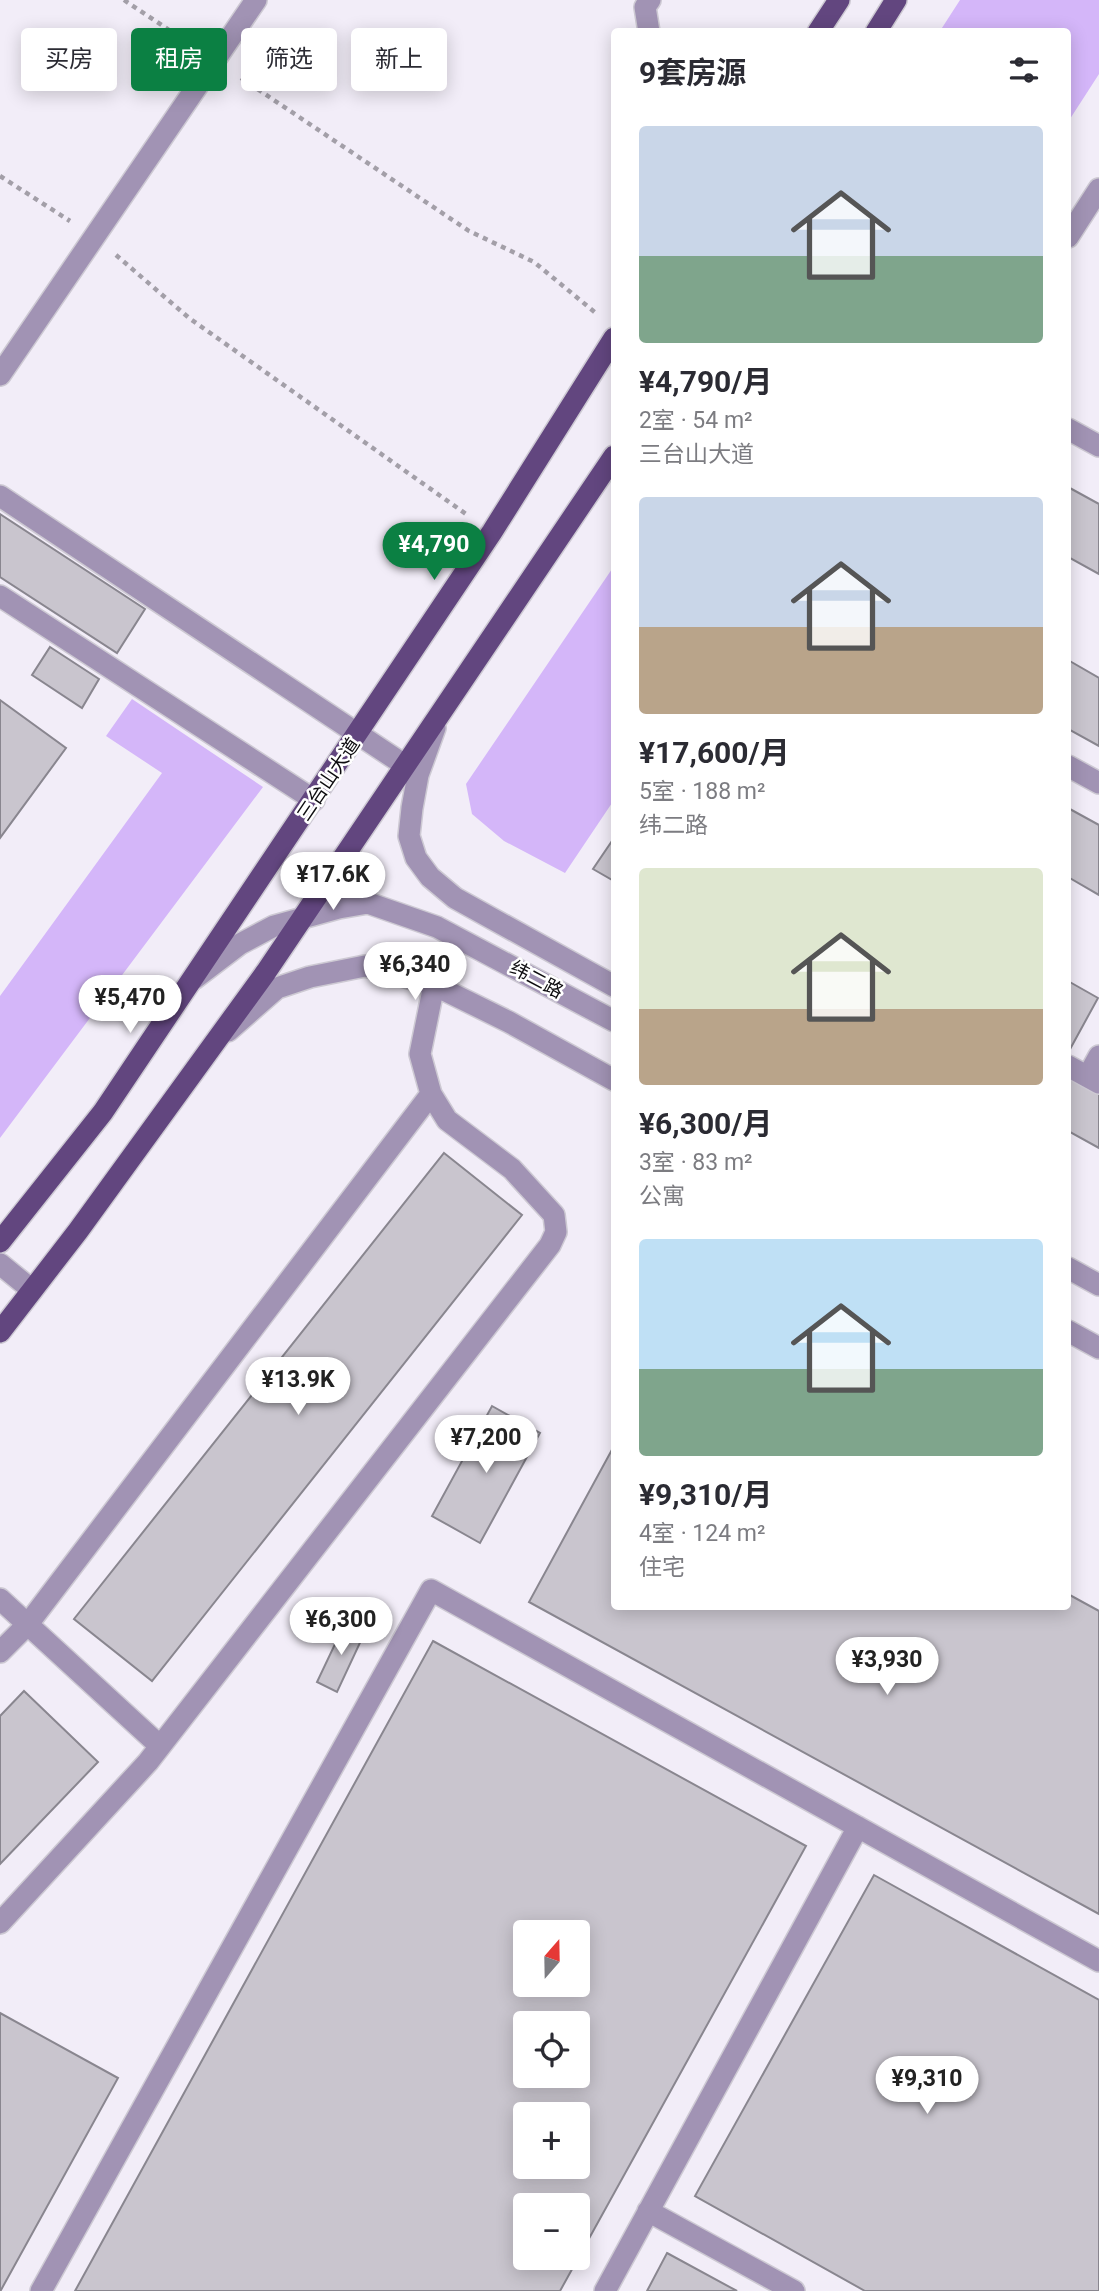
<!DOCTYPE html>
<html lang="zh">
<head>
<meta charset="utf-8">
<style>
  :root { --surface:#fff; --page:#f2f2f3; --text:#2b2b33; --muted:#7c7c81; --accent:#0b8043 }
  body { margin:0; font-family:Roboto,"Noto Sans SC",sans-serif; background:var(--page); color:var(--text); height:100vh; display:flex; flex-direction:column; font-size:26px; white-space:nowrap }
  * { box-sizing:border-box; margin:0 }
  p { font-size:23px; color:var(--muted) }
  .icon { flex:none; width:38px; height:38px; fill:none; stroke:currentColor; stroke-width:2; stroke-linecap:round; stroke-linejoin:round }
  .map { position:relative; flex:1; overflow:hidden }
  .sheet { position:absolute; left:611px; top:28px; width:460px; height:1582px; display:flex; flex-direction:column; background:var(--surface); border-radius:7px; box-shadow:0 4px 18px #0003 }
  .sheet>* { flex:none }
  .hud { position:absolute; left:21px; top:28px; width:485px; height:63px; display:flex; gap:14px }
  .needle { width:46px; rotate:20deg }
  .controls { position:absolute; left:513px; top:1920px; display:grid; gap:14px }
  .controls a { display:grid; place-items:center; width:77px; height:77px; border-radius:7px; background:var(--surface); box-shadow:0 4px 18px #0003; font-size:35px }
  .price { position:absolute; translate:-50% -60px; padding:0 16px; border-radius:24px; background:#fff; color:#222; font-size:23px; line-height:46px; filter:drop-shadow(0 2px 4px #0008) }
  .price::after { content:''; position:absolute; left:50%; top:42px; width:21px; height:16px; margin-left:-10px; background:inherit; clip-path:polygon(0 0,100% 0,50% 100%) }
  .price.active { background:var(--accent); color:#fff }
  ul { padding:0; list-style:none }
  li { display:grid; align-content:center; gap:14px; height:371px; padding:0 28px }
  li span { display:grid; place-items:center; height:217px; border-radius:7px; color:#555 }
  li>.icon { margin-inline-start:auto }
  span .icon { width:126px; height:126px; fill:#fffc; stroke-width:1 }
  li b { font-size:30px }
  h2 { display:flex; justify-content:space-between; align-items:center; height:84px; padding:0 28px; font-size:30px }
  .chip { padding:0 24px; border-radius:7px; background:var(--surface); box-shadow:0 4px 18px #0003; font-size:24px; line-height:63px }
  .chip.active { background:var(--accent); color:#fff }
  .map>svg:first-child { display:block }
  .green { fill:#d4b6f9 }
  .building { fill:#c9c5ce; stroke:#89868f; stroke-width:2; fill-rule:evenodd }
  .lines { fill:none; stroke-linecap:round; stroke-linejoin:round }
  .minor-casing { stroke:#cdc9d3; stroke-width:24 }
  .major-casing { stroke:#cdc9d3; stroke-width:24 }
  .path { stroke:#a39fa8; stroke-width:4.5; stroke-dasharray:5 5; stroke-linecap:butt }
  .minor { stroke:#a193b4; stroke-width:21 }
  .major { stroke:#62467f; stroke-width:21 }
  .labels { text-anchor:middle; stroke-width:5; stroke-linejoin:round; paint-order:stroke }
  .street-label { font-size:19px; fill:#0c0b0e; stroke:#fff }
</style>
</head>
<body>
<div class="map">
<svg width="1099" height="2291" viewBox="0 0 1099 2291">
  <rect width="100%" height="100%" fill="#f2edf8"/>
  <!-- green -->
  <path class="green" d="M960,0h139v74l-31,48v-90l-128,-1z
    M614,566v234l-49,73 -61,-32 -32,-27 -6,-30z
    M132,699l131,88 -263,351v-142l162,-223 -56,-37z"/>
  <!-- building -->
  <path class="building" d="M1068,487l31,17v70l-31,-17z
    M0,514l145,95 -28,44 -117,-76z
    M50,647l49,32 -17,29 -50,-33z
    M1068,660l31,18v68l-31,-17z
    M0,700l66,48 -66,90z
    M1068,808l31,17v70l-31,-18z
    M614,838v43l-21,-12z
    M1068,981l30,17 -29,53 -1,-1z
    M1068,1074l31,18v56l-31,-17z
    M444,1153l78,62 -370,466 -78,-62z
    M492,1406l48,27 -60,110 -48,-27z
    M614,1446v160h454v-12l31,17v303l-570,-312z
    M345,1623l20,9 -28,60 -20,-10z
    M433,1641l373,205 -246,445h-485zM525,1932h53v52h-53zM525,2023h53v53h-53zM525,2114h53v52h-53zM525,2205h53v53h-53z
    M24,1691l74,71 -98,102v-148z
    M874,1875l225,125v291h-234l-170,-95z
    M0,2013l118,65 -117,212h-1z
    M667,2253l70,38h-90z"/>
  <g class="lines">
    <!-- minor casing -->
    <g class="minor-casing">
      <path id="minor" d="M649,32l-4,-25 5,-7
        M1068,237l31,-48
        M0,375l256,-375
        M1068,429l31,17
        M0,496l406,270
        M0,596l314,204
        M435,728l-17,47 -6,33 -3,28 7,22 14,19 25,21 159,88
        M1068,766l31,17
        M194,979l46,-35 34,-18 65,-18 29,-5 69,24 177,94
        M228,1031l49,-43 33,-11 55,-11 69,19 75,37 105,58
        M1068,1066l31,17
        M1088,1076l11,-20
        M0,1264l32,26
        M1068,1268l31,17
        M1068,1331l31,17
        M0,1599l160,147
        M0,1652l28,-28 403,-530
        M0,1923l148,-161 402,-517 6,-13 -2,-17 -42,-46 -65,-49 -16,-26 -11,-40 14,-69
        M648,2211l146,80
        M41,2291l390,-701 668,371
        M605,2291l253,-464"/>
    </g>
    <!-- major casing -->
    <g class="major-casing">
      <path id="major" d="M818,32l21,-32
        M876,32l20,-32
        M0,1242l103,-130 389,-580 122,-194
        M0,1332l78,-101 188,-259 348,-516"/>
    </g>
    <!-- path -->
    <path class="path" d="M124,0l66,44
      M241,78l228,153 65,31 63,52
      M0,176l70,45
      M116,255l73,63 277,196"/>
    <!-- minor -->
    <use href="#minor" class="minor"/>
    <!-- major -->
    <use href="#major" class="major"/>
  </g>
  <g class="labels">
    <!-- street labels -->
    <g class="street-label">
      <text transform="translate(328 779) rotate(-56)" y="7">三台山大道</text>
      <text transform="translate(537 979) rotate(28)" y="7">纬二路</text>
    </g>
  </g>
</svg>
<div class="controls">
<a><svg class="needle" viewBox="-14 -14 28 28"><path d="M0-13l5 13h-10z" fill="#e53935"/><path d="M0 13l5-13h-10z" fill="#7c7c81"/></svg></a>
<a><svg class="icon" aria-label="locate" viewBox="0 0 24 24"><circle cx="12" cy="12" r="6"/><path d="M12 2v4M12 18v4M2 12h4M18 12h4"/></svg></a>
<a>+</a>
<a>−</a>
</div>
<b class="price active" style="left:434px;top:582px">¥4,790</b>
<b class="price" style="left:333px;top:912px">¥17.6K</b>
<b class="price" style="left:415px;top:1002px">¥6,340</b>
<b class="price" style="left:130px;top:1035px">¥5,470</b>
<b class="price" style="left:298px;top:1417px">¥13.9K</b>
<b class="price" style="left:486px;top:1475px">¥7,200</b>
<b class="price" style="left:341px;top:1657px">¥6,300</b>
<b class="price" style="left:887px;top:1697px">¥3,930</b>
<b class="price" style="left:927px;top:2116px">¥9,310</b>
<div class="hud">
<a class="chip">买房</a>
<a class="chip active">租房</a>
<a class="chip">筛选</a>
<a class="chip">新上</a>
</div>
<section class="sheet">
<h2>9套房源<svg class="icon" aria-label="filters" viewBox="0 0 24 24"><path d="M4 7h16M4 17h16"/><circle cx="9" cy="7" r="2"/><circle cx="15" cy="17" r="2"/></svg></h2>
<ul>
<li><span style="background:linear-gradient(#c9d6e8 60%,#7fa58c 0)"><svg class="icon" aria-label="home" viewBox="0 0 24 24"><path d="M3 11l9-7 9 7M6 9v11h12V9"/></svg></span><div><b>¥4,790/月</b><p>2室 · 54 m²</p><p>三台山大道</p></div></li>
<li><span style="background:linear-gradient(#c9d6e8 60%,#b9a48a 0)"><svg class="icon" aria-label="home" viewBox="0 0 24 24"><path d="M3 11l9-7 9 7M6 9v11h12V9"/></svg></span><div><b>¥17,600/月</b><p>5室 · 188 m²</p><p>纬二路</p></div></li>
<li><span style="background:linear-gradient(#dfe7d0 65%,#b9a48a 0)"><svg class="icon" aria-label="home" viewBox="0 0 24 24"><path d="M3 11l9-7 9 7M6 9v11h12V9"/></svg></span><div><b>¥6,300/月</b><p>3室 · 83 m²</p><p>公寓</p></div></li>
<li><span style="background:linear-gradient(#bfe0f5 60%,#7fa58c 0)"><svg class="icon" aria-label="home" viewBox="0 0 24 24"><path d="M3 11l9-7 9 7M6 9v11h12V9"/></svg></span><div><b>¥9,310/月</b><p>4室 · 124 m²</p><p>住宅</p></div></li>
</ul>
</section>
</div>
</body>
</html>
